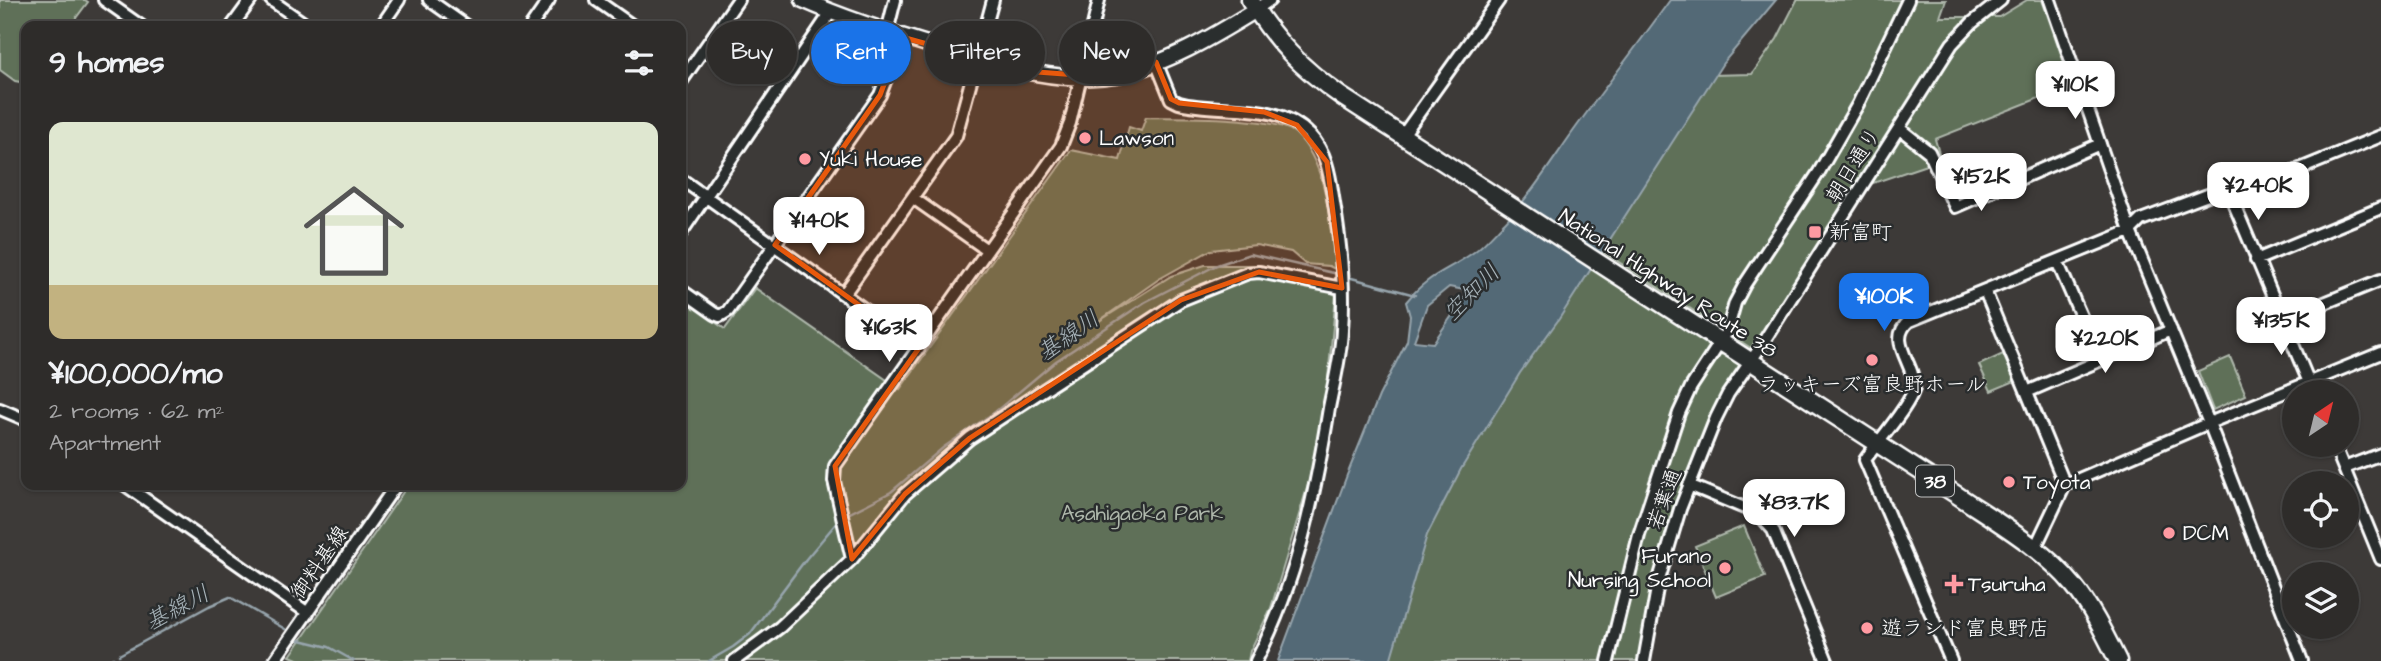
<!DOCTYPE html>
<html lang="en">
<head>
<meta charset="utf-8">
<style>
  :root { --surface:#2e2c2a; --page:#3a3836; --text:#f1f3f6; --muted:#a7a7a8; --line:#494847; --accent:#1a73e8 }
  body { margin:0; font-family:"Architects Daughter","Klee One",sans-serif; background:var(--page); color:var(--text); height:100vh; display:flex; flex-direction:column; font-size:26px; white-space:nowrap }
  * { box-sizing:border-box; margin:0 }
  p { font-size:23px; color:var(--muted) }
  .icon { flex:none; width:38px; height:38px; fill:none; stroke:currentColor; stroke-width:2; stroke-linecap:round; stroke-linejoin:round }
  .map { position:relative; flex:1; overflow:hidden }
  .drawer { position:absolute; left:21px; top:21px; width:665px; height:469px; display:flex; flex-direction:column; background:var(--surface); border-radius:14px; box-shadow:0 2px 5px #0004,0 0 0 2px var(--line) }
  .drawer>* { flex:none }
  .top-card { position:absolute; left:707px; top:21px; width:665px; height:63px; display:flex; gap:14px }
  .needle { width:46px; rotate:35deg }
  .controls { position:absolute; left:2282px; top:380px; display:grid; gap:14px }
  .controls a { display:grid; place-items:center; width:77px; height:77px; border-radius:50%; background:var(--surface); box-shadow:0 2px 5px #0004,0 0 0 2px var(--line); font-size:35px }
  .price { position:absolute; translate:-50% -60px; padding:0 16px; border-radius:14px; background:#fff; color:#222; font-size:23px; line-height:46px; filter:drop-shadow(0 2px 4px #0008) }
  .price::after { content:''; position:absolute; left:50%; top:42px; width:21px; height:16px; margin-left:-10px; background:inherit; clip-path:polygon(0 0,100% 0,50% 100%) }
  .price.on { background:var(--accent); color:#fff }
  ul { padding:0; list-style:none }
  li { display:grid; align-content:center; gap:14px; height:371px; padding:0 28px }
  li span { display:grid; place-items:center; height:217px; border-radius:14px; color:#555 }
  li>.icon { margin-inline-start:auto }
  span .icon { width:126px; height:126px; fill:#fffc; stroke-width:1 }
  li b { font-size:30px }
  h2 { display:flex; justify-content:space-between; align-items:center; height:84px; padding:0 28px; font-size:30px }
  .pill { padding:0 24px; border-radius:32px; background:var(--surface); box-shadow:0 2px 5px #0004,0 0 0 2px var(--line); font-size:24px; line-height:63px }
  .pill.on { background:var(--accent); color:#fff }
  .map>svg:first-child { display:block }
  .green { fill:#5f7059; stroke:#afb8ac; stroke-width:2 }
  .water { fill:#526976; stroke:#97a5ad; stroke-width:2; fill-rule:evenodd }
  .pier { fill:#3d3a38 }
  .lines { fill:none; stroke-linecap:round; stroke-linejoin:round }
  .stream { stroke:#97a5ad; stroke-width:2.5 }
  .minor-casing { stroke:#fff; stroke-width:16 }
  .major-casing { stroke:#fff; stroke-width:19 }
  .highway-casing { stroke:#fff; stroke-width:21 }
  .minor { stroke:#2a2d2e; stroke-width:10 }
  .major { stroke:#2a2d2e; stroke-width:14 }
  .highway { stroke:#2a2d2e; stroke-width:16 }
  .marked { fill:#e8590c; fill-opacity:0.2; stroke:#e8590c; stroke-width:5; stroke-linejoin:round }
  .poi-dot { fill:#ff9aa2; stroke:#2a2d2e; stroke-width:2.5 }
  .labels { text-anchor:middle; stroke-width:5; stroke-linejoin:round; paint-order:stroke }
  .shield { fill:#2a2d2e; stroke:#bfc0c0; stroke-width:2 }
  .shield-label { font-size:19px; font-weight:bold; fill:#fff }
  .poi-label { font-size:21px; fill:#fff; stroke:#2a2d2e; text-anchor:start }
  .street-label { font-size:21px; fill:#fff; stroke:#2a2d2e }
  .park-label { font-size:21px; fill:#afb8ac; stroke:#2a2d2e }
  .water-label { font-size:23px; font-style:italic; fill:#a8b4ba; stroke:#2a2d2e }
</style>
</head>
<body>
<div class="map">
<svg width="2381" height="661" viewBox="0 0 2381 661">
  <rect width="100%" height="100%" fill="#3d3a38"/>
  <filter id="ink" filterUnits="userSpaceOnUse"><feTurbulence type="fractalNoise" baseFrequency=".0143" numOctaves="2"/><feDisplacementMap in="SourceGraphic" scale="14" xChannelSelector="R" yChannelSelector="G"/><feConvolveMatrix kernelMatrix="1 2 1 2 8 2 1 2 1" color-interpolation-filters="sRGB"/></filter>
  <g filter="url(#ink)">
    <!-- green -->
    <path class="green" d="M0,0h85l3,2 -18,24h-44v57l-11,-2 -15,-11z
      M1797,0h149l-6,17h59l28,-17h15l30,85 -137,54 6,21 -80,27 -104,165 -163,-106 116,-171 42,-1 25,-35z
      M1146,117c30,1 129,-2 149,16 34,32 35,93 40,136l-6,-3 -24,-2 -14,-12 -35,-7 -45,5 -52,29 -66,46 78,-49 34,-11h55l30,6 46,24 -10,104 -16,79 -39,130 -21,43 -2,10h-946l-12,-5 118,-171h273v-187l44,31 30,-41 145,101 171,-239 49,10 9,-33 12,4z
      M1584,261l162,107 -18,26 -48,115 -36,152h-264l56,-165z
      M2003,354l12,27 -24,10 -12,-26z
      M2230,357l16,38 -33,15 -15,-39z
      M1744,526l21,51 -49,20 -21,-51z"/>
    <!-- water -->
    <path class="water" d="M1670,0h106l-53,63 -164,256 -39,54 -59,96 -34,66 -37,126h-112l69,-186 32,-79 28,-55 3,-25 -4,-14c24,-29 40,-30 68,-50 11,-8 21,-20 31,-30 26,-27 45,-58 67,-89 32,-45 66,-88 98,-133zM1449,287l20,4 -36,52 -19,-2 13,-36z"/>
    <!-- pier -->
    <path class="pier" d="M1520,200l84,55 -10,16 -87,-57z"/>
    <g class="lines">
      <!-- stream -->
      <path class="stream" d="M1344,276l71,19
        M846,515l45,-23 53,-45 51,-35 61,-51 89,-59 72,-37 33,-11 88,20
        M300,640l29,7 25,14
        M119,655l90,-49 21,-9 55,32
        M107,661l6,-3
        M709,661l24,-14 17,-13 56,-75 32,-38"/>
      <!-- minor casing -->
      <g class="minor-casing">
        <path id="minor" d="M104,0l37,26
          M271,0l37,26
          M429,0l37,26
          M596,0l37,26
          M2050,0l80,231 79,192 93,238
          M1256,10l14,-10
          M232,26l19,-26
          M381,26l18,-26
          M531,26l18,-26
          M887,32l8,-32
          M1156,62l15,37 8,4c41,11 97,-4 131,32 18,19 20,43 24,68 7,41 11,85 8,127 -1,26 -8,52 -13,78 -14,87 -32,174 -73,253
          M681,82l57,-82
          M1899,128l30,24 26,55 145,-63
          M1403,135l96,-135
          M681,179l238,169
          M2231,197l150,-61
          M913,198l74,52
          M681,233l150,-221
          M2256,260l125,-52
          M2057,261l43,99
          M681,290l34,24 5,2 8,-5 152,-216 22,-58
          M1985,291l80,194
          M844,294l112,-158 37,-136
          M2283,320l98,-40
          M2027,392l144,-62
          M0,409l26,11
          M2334,444l47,115
          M2344,468l37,-14
          M125,485l183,128
          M1689,485l70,29 14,16 54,131
          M2035,548l30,-63 144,-62 172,-70
          M852,559l-18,-78 1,-15 226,-320 9,-23 29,-123
          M274,661l122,-176
          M734,661l46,-34 72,-68 53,-65 65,-56 211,-138 67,-27 11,-1 83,16
          M1608,661l31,-126 40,-122 12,-26 36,-55 8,-29 10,-19 74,-112 39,-68 50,-104
          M1644,661l14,-78 22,-74 36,-91 12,-24 29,-42 195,-308 20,-21 29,-23
          M1951,661l-86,-201c11,-16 48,-58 49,-73 1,-24 -28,-46 -5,-66l221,-90 11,-11 80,-30 10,7 82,195"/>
      </g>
      <!-- major casing -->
      <g class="major-casing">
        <path id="major" d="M803,0c45,20 93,35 141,49 55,16 114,36 172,26 50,-10 98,-39 140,-65"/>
      </g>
      <!-- highway casing -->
      <g class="highway-casing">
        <path id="highway" d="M1250,0c25,41 51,68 91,96l616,399c40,27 86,53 117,91 18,22 31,49 44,75"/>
      </g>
      <!-- minor -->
      <use href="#minor" class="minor"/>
      <!-- major -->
      <use href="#major" class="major"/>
      <!-- highway -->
      <use href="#highway" class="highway"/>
    </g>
  </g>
  <!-- marked area -->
  <path class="marked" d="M902,37l122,34 80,6 52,-15 15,37 8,4 85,9 33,13 30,37 15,126 -83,-16 -78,28 -211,138 -65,56 -53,65 -17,-93 84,-118 -144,-103 105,-150z"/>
  <!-- markers -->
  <g class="poi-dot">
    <circle cx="1085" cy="138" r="7"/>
    <circle cx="805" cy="159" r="7"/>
    <rect x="1808" y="225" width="14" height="14" rx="3.5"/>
    <circle cx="1872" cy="360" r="7"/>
    <circle cx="2009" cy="482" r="7"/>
    <circle cx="2169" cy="533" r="7"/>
    <circle cx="1725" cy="568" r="7"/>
    <path d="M1950.5 573.5h7v7h7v7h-7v7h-7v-7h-7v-7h7z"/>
    <circle cx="1867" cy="628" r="7"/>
  </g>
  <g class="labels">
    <!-- shield labels -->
    <rect class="shield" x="1916" y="465.5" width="38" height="31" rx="5"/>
    <g class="shield-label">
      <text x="1935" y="488">38</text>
    </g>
    <!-- poi labels -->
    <g class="poi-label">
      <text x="1099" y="145">Lawson</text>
      <text x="819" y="166">Yuki House</text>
      <text x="1829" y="239">新富町</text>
      <text x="1872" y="391" text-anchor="middle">ラッキーズ富良野ホール</text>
      <text x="2023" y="489">Toyota</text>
      <text x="2183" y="540">DCM</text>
      <text x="1711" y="563" text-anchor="end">Furano<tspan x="1711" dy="24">Nursing School</tspan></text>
      <text x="1968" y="591">Tsuruha</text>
      <text x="1881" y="635">遊ランド富良野店</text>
    </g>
    <!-- street labels -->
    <g class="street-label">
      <text transform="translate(1853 165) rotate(-58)" y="7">朝日通り</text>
      <text transform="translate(1668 283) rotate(33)" y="7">National Highway Route 38</text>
      <text transform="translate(1664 499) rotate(-70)" y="7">若葉通</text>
      <text transform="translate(319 562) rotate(-55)" y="7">御料基線</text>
    </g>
    <!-- park labels -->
    <g class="park-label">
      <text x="1142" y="520">Asahigaoka Park</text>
    </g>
    <!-- water labels -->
    <g class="water-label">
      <text transform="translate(1471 292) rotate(-45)" y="8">空知川</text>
      <text transform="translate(1068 335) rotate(-35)" y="8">基線川</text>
      <text transform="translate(177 607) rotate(-28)" y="8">基線川</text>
    </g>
  </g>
</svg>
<div class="controls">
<a><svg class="needle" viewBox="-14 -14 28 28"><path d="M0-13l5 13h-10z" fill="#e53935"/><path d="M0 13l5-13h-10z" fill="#a7a7a8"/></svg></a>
<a><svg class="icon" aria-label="locate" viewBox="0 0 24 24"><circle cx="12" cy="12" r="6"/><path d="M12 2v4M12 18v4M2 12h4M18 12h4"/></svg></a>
<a><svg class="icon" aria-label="layers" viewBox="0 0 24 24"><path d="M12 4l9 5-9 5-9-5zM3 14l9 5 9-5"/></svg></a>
</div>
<b class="price" style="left:2075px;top:121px">¥110K</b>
<b class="price" style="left:1981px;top:213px">¥152K</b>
<b class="price" style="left:2258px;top:222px">¥240K</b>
<b class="price" style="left:819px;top:257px">¥140K</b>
<b class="price on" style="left:1884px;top:333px">¥100K</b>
<b class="price" style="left:2281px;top:357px">¥135K</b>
<b class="price" style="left:889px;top:364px">¥163K</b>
<b class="price" style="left:2105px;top:375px">¥220K</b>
<b class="price" style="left:1794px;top:539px">¥83.7K</b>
<div class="top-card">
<a class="pill">Buy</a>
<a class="pill on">Rent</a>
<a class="pill">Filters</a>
<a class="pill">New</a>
</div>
<section class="drawer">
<h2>9 homes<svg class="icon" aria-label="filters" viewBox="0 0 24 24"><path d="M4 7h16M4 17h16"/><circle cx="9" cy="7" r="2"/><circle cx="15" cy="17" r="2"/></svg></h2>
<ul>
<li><span style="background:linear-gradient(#dfe7d0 75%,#c2b280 0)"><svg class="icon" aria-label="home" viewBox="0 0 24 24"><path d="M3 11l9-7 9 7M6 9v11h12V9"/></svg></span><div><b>¥100,000/mo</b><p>2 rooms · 62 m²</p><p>Apartment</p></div></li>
</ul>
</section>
</div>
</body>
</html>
